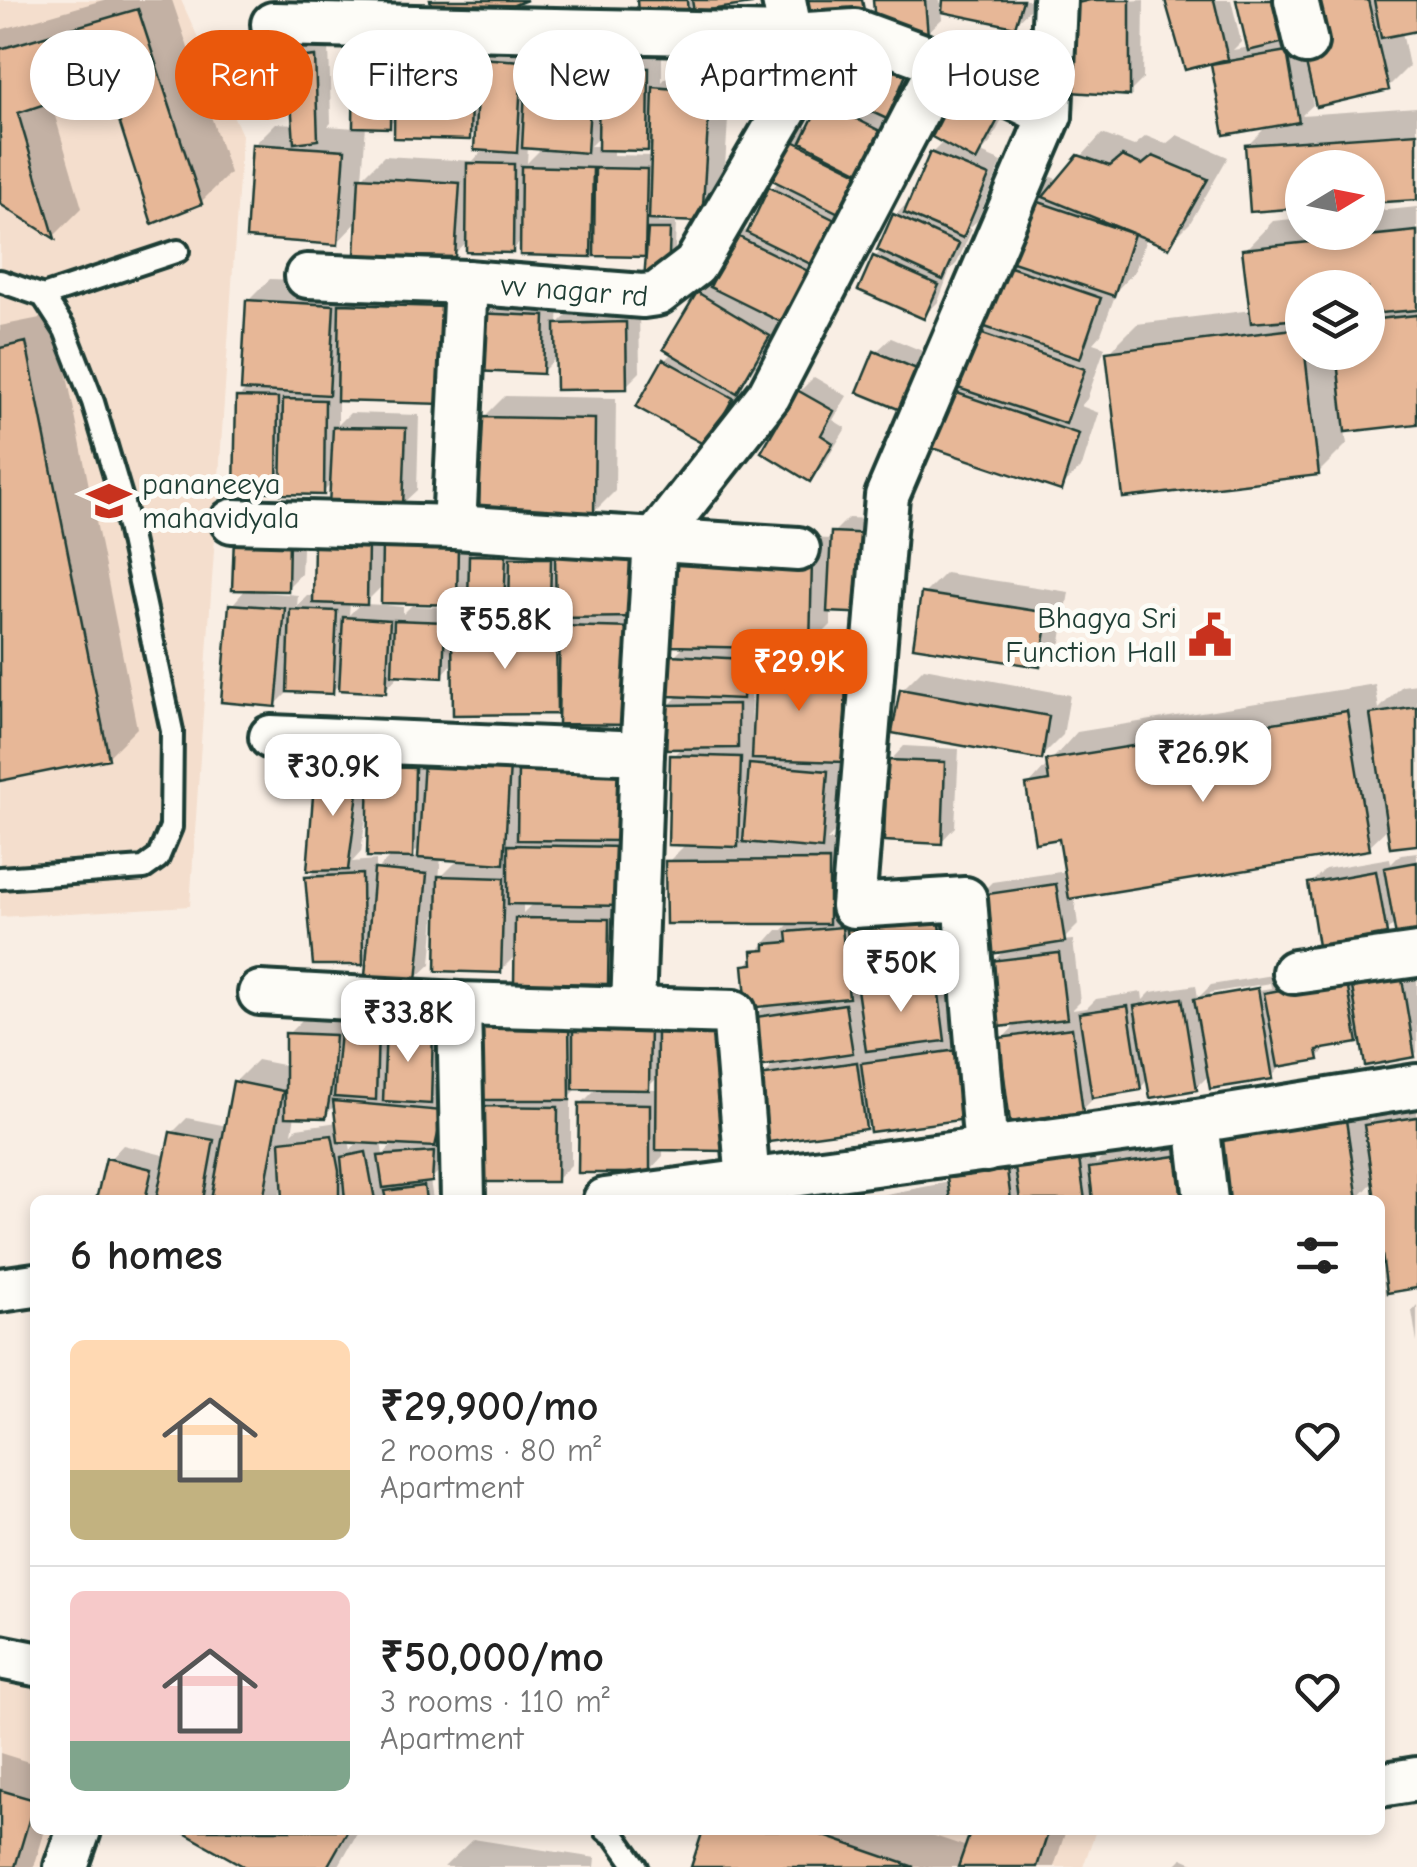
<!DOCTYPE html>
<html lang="en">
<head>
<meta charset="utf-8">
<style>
  :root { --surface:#fff; --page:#f2f2f2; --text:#222; --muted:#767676; --line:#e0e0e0; --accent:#ea580c }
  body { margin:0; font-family:"Comic Neue",sans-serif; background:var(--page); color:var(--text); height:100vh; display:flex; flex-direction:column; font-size:38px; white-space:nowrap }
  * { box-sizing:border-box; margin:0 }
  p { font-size:32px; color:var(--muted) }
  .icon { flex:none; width:55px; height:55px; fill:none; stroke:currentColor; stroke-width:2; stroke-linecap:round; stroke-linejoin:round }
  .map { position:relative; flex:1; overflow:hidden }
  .details { position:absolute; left:30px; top:1195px; width:1355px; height:640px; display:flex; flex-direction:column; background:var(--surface); border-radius:15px; box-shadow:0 5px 15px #0003 }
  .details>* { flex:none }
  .hud { position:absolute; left:30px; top:30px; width:1358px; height:90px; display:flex; gap:20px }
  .needle { width:65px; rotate:80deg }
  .tools { position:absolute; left:1285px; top:150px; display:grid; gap:20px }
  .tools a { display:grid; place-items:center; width:100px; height:100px; border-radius:50%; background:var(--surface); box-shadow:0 5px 15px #0003; font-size:50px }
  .price { position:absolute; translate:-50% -85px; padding:0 22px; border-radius:20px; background:#fff; color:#222; font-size:32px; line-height:65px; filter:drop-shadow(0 2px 5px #0008) }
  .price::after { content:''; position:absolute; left:50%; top:60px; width:30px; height:22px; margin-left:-15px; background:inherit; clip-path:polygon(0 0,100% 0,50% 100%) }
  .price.current { background:var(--accent); color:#fff }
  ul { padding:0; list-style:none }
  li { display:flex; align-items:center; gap:30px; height:250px; padding:0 40px }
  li+li { border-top:2px solid var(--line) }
  li span { display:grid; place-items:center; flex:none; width:280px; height:200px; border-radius:15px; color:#555 }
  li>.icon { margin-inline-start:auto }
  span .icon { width:120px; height:120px; fill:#fffc; stroke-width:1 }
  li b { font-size:42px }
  h2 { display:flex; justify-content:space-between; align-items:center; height:120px; padding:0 40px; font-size:42px }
  .pill { padding:0 35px; border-radius:45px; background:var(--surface); box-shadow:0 5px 15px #0003; font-size:35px; line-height:90px }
  .pill.current { background:var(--accent); color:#fff }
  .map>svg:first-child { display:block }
  .built { fill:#f4decd }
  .shadow { fill:#0003; fill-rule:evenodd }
  .building { fill:#e7b797; stroke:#1f3d34; stroke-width:2.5 }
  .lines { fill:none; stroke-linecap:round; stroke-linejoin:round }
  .lane-casing { stroke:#1f3d34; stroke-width:28 }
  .street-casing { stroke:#1f3d34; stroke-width:50 }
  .lane { stroke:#fdfcf7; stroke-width:20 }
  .street { stroke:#fdfcf7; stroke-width:42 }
  .labels { text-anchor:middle; stroke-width:10; stroke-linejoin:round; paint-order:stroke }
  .street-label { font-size:30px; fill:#1f3d34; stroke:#fdfcf7 }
  .poi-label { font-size:30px; fill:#1f3d34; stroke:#fdfcf7; text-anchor:start }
</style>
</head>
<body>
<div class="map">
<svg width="1417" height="1867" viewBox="0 0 1417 1867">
  <rect width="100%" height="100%" fill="#f9eee4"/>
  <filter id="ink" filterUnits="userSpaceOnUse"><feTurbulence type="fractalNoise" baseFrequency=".01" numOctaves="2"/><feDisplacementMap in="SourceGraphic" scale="20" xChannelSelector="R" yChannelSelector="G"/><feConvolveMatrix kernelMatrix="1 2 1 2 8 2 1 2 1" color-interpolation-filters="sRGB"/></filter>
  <g filter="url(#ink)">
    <!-- built -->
    <path class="built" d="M0,0h181l61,135 -52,771 -190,11z
      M0,1670l35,9v151h24l-13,37h-46z
      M706,1830h390l-13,37h-390z"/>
    <!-- shadow -->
    <path class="shadow" d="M103,0h69l58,173 -29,29 -92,-122 -59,19 32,109 -28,28 -54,-35v-171z
      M639,0h114l-58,5 -8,8z
      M876,0h64l2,19 -15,14z
      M946,0h85l-2,10 -15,14z
      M1080,0h6v3l58,-3 -1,79 -14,14 -54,-88z
      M1168,0h63l10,42 -8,8 17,-3 -12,-47h179v29l-15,3 7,34 -21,21 -78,1 3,17 -11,10 115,-8v90l-49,4v-33h-66v38l-50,3 -5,-63 22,-22 -55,-59 8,-7z
      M613,35l-1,23 4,-5 46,1v28l15,-16 43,4v-5l15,-15 46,1 -2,39 -14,14h-36l-6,94 -22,22 -42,-2 -1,5h18l-2,48 -25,-21 -5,5 -48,-7 -6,6 -68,-14 -10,11 -43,-11 -15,14 -95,-34 -21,22 -84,-97 22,-22 20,1 -6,-64 15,-15 24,-2 2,80 -3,3 27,2 1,-78 15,-14zM396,118l73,19 9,-9 7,20 -12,13 -89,-5 -22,22 4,-53 23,1zM601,135l-1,11h-10zM653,142v14l-39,-1v-7l33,1zM528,146l15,1 -16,16z
      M920,57l-20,45 -12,12 19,9 -162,259 -25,46 -55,-68 8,-8 26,-58 14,-15 3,2 21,-44 18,-14 17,-34 7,-8 -12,-6 33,-52 11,6 12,-26 11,-11z
      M1014,97l-24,46 -9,10 21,9 -25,59 -8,7 3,1 -15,34 -7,7 -12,32 -14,14 -49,-59 7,-7 13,-34 14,-15 23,-48 12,-12z
      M1102,134l32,12 12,-10 20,8 11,-9 51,22 -38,66 -22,22 -21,-9 -12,35 -18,19 -16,44 -8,9 12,4 -18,52 -6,7 18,7 -17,53 -22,22 -107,-95 7,-7 69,-187 22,-22 9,3z
      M1417,207v215l-72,8 2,14 -29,29 -210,-120 29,-29 115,-14 -7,-60 28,-29 29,-3v14h66v-20zM1302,288h66v64h-66z
      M270,279l197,7 -3,93 -126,19v27l12,-12 69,2 -2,75 -15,14 -69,-22 -10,10 -39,-10 -8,7 -38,-91 10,-10v-87z
      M491,300l68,2 -1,22 14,-14 67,-1 1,63 -14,14 -68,-30 -16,16 -66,-58z
      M55,315l82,413 -29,29 -108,21v-452z
      M891,338l41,17 -16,38 -40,-41z
      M814,377l33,19 -14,24 13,8 -22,36 -14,15 -11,-87z
      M505,396l111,2 -1,93 -22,22 -110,-95z
      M848,518l42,2 -59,90v15l-21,21 57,2 -24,176 -16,16h23v60l102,-3 8,54 -16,15 7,-1 8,59 -10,9 30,-4 8,66 -116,25 -6,6 -103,-49 15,-15 -25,-43 15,-15 -22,-38 32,-36h6l8,-8 -123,-60 19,-19 -14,-87 10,-10 -15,-40 12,-12 -7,-37 13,-13 11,-109 136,4v-6zM759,646h20l-22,21zM758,681l-2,46h-4l-1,-39z
      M303,524l-2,50 -14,14h-24v4l35,3 -1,11 10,-10h9l65,-68v19l18,-18 73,1 -1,27 15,-15 78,2 92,63 -96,105 -105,1 -1,-51 -12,13h-43l-14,15 -43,-8 -10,9 -42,-1 -15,15 -43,-100zM384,584v21l-20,-1zM471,587l9,18 -22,22 1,-19 -45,-2v-3l-11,11v-7l-19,-2v-4l72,1zM512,597l-1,11h-11zM350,602h12l-13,13z
      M945,573l124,19 -8,50 -22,22 -116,-69z
      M924,668l146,27 -7,40 -22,22 -139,-67z
      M1375,684l4,25 23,-23 15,-2v158l-27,-16 -22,21 -294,48 4,30 -16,16 11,-1 7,62 -8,8 15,-2 9,-9 46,-7 1,8 8,-8 45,-7 2,13 13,-13 61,-10 2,12 8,-8 85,-18 50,4v87l-3,3 -52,-20 -5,6 -27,4 -13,13 -32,5 -13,13 -62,-2 -14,14 -47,-9 -9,9 -43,7 -15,15 -80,-71 16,-17 -26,-60 14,-13 -29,-52 15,-15 75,-11 -6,-35 -33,-50 49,-54zM1270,983l1,5 -61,10v-5z
      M904,746l55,3 -4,78 -14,15 -51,-81z
      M643,748l-22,219 -14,14 -90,-27 -17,17 -60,-56h-5l-4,49 -15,14 -47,-22 -7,7 -54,-85 9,-10v-96l15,-14 42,-2 -2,11 14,-14zM367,809h4l21,46 -16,16v-11l-24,2 9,-10zM421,846v12l-11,-1zM441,857l18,2 -20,20zM523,902h11l-11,11z
      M1417,852v79l-21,-9 -10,10 -76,-48 15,-15 65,-11 1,6 10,-10z
      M663,1012v144l-14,15 -68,-67 17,-17h-19l-8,8v70l-15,15 -75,-73 10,-10 -15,-76zM659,1076v14h-14z
      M403,1013l43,2 -1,72 -9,8 20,2 -7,33 -9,9 7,-1 -2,27 -15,15 3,20h-44v-4l-4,4h-99l-3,-22 -4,22h-180l10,-40 14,-15 44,11 5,-23 15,-15 40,8 8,-44 22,-22 31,6v-32l14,-14 46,2v6l9,-10 34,-2v9zM336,1104l2,18 -41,6 -5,5 3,-18 30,1zM349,1140l11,1 -9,9zM381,1142h14l-12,13z
      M1367,1100l3,22 19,-18 28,-4v186l-37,-65v-21h-3l-3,-19 -17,18 -6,1h-124l-8,-60 21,-22z
      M1197,1136l9,64h-351l95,-18 14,-18 129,-18 3,18 17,-17z
      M829,1179l3,21h-75zM827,1187l1,5 -29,5v-5z
      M1417,1305v38l-5,-32z
      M0,1753l35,11v66h10l-11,37h-34z
      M184,1830h175l-21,37h-88z
      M705,1830h212l50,17 6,-17h93l-12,37h-361z
      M473,1839l123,19 -1,9h-151z
      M1182,1858l21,9h-30z"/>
    <!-- building -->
    <path class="building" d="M430,0h97l-60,23 -31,-4z
      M637,0h50l1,15 -49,13z
      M692,0h60v4l-58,8z
      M803,0h59l2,10 -59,7z
      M873,0h52l3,36 -52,-2z
      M943,0h80l-8,27 -73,-15z
      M1090,0h40v96l-60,-4 3,-88z
      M1165,0h49l14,59 -43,11z
      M1236,0h48l9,40 -45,11z
      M1306,0h62l21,90 -73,17 -14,-61z
      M1374,0h43v31l-36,7z
      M138,9l64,195 -50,20 -45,-141 -89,30 37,126 -55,-35v-155z
      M847,44l60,28 -20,47 -61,-28z
      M354,49l37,1 -1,78 -37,-1z
      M395,49l77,1 -2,90 -76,-2z
      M1287,51l12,71 -75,13 -13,-71z
      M527,52l66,4 -6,97 -65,-5z
      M315,56l3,84 -24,3 -6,-84z
      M479,58l43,3 -5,92 -43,-3z
      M718,64l49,1 -1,42 -49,-1z
      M599,67l50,1 -1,83 -50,-1z
      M653,87l57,5 -8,130 -53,-2z
      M957,88l45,24 -26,49 -44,-24z
      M821,101l73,37 -20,41 -73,-37z
      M1417,133v67l-49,3v-35h-66v40l-52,4 -5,-67z
      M783,136l75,37 -19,40 -75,-37z
      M252,144l93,6 -7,95 -92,-7z
      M930,152l59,24 -26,62 -59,-25z
      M1078,155l32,11 12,-10 20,9 11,-9 55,23 -39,69 -126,-51z
      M467,163l47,1 -1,89 -47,-1z
      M521,166l72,2 -2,89 -71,-2z
      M595,168l52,1 -2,88 -51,-1z
      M359,177l101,6 -5,74 -100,-2z
      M769,187l72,36 -22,45 -72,-35z
      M1027,198l107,36 -20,62 -107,-36z
      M893,214l66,30 -16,36 -66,-30z
      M648,229h22l-2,51h-24z
      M1417,231v79l-49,4v-26h-66v31l-51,4 -9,-74z
      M735,235l77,38 -25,52 -77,-38z
      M873,256l66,29 -15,34 -66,-29z
      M993,261l108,37 -21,61 -107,-36z
      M697,292l73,44 -33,57 -74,-44z
      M246,300l88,5 -5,90 -88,-5z
      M339,304l107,3 -3,97 -106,-3z
      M474,313l71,3 -2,58 -71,-3z
      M1417,315v109l-72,8 -9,-80h32v-32z
      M626,322l1,67 -71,1 -1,-66z
      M965,328l120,41 -19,55 -120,-40z
      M1302,328l17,147 -196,23 -17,-146z
      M26,342l83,417 -109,22v-433z
      M874,351l45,19 -16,41 -46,-19z
      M663,359l70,39 -26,48 -71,-39z
      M797,390l37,21 -13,24 12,8 -23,39 -49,-30z
      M951,391l128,43 -18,57 -128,-43z
      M236,397l42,1 -1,94 -43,-1z
      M283,399l42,1 -1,95 -43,-1z
      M481,417l114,2 -1,96 -115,-2z
      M333,427l73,1 -3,79 -74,-1z
      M831,532l46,2 -4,80 -46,-2z
      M234,537l55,1 -1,53 -56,-1z
      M314,541l54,1 -1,63 -54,-2z
      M382,542l76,2 -1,61 -76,-2z
      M469,555l37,1 -2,52 -36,-1z
      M638,555l1,62 -83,1 -1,-62z
      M673,556l139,4 -2,89 -140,-3z
      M510,558h41l-1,56 -41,-2z
      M921,593l128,20 -9,54 -127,-20z
      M229,604l56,4 -9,99 -55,-5z
      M290,609l47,2 -4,83 -46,-2z
      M343,617l47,3 -4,73 -47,-3z
      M394,620l51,2 -2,56 -51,-3z
      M560,626l75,2 -2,97 -75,-1z
      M556,628l1,86 -104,1 -1,-85z
      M670,655l75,4 -2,40 -75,-3z
      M756,665l90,4 -2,93 -92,-3z
      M900,689l149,27 -7,44 -150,-27z
      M738,704v44l-72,1v-44z
      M1417,707v138l-27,3 -20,-134z
      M1347,711l23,139 -301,49 -10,-60 -24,4 -9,-58 23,-4 -3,-21z
      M670,755l71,2 -3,90 -70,-2z
      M424,760l86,5 -6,99 -86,-6z
      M887,760l58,2 -3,82 -58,-3z
      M749,764l79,7 -6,78 -79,-7z
      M369,767l46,1 -2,90 -46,-1z
      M518,768l104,1v72l-105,-1z
      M361,769l-13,101 -41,1 8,-100z
      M508,845l117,2 -1,59 -116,-2z
      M829,860v64h-163l-1,-63z
      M1417,862v72l-21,3 -12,-69z
      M374,869l53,5 -10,107 -52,-5z
      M1376,871l11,63 -69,12 -10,-63z
      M362,874l1,91h-50l-8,-88z
      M438,876l66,2 -3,95 -65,-2z
      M1056,884l9,58 -81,13 -10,-59z
      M938,910l8,58 -92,13 -8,-58z
      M515,918l94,1 -1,65 -94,-1z
      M842,927l7,71 -102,10 -4,-43 10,-1 -1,-13 13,-1v-6l23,-2 -1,-10z
      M1059,953l8,66 -69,8 -8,-66z
      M1400,967l15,90 -50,9 -15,-91z
      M937,978l8,63 -79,10 -9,-62z
      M1346,978l12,65 -41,7 2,10 -41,7 -14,-74z
      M1258,988l15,91 -63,10 -16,-90z
      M1182,998l15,92 -47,8 -16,-92z
      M845,1004l8,49 -96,14 -8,-49z
      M1128,1006l13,84 -49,8 -13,-85z
      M569,1019l1,81h-96v-80z
      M573,1025h77l-1,65 -76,-1z
      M386,1027l47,2 -2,75 -48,-3z
      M1072,1028l11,84 -73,10 -11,-84z
      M378,1029l-2,71 -42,-3 6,-65z
      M657,1031h71l-1,120 -71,-1z
      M285,1033l50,2 -3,48 -6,35 -41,-1z
      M958,1050l9,69 -97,13 -9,-69z
      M857,1062l9,67 -97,13 -10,-66z
      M233,1081l50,10 -20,109h-52z
      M333,1101l110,10 -8,36 -97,-5z
      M579,1103l71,1v69h-72z
      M478,1106l80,1 -1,75h-79z
      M1417,1117v171l-30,5 -7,-54v-39h-5l-11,-75z
      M1346,1120l12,80h-133l-9,-60z
      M170,1132l44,8 -11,60h-47z
      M332,1135l7,36v29h-56l-3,-59z
      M366,1152l9,48h-30l-4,-43z
      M434,1152l-2,30 -49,6 -5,-32z
      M1176,1156l6,44h-89l-4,-32z
      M106,1158l46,11 -7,31h-49z
      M1079,1159l6,41h-65l-5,-32z
      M1007,1170l4,30h-61l-3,-22z
      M424,1186l2,14h-39l-2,-9z
      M0,1790l35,10 -20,67h-15z
      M179,1830h169l-21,37h-82z
      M703,1830h104l107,37h-223z
      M971,1830h78l-12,37h-79z"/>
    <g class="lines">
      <!-- lane casing -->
      <g class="lane-casing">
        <path id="lane" d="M0,281l43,15 22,34 28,72 30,101 49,228 -1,96 -13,31 -14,10 -144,10
          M43,296l135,-45
          M606,1830l9,6 22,31"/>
      </g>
      <!-- street casing -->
      <g class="street-casing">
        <g id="street">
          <path d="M1296,0l10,42"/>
          <path d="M273,24l518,11 64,-4 87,32 108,52"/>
          <path id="s1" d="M307,276l159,6 177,14 14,-2 38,-29 94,-161 2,-69 -7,-35"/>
          <path d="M232,521l222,6 344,22"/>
          <path d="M454,527l12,-245"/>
          <path d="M271,737l371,16"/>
          <path d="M1294,972l123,-17"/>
          <path d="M260,993l199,11 275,8 14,171"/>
          <path d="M459,1004l4,196"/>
          <path d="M633,1008l9,-255 13,-213 114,-145 173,-332"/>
          <path d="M1197,1121l9,79"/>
          <path d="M986,1150l-21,-251 -112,7 34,-410 163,-381 5,-115"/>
          <path d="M605,1200l592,-79 220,-35"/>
          <path d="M0,1290l35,-5"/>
          <path d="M0,1657l35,7"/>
          <path d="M1380,1785l37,-6"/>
          <path d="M66,1867l13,-37"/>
        </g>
      </g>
      <!-- lane -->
      <use href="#lane" class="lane"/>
      <!-- street -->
      <use href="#street" class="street"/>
    </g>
  </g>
  <!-- icons -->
  <defs>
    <g id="university-bare" transform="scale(3.45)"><path d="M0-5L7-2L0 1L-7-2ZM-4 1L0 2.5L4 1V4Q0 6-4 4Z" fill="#c8321e" stroke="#fdfcf7" stroke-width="2.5" paint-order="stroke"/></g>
    <g id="civic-bare" transform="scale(3.45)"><path d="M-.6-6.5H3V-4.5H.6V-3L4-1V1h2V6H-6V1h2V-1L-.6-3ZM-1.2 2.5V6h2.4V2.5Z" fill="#c8321e" stroke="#fdfcf7" stroke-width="2.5" paint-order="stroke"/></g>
  </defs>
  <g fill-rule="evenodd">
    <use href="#university-bare" x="109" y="501"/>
    <use href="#civic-bare" x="1210" y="635"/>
  </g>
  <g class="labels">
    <!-- street labels -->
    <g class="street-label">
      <text dy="10" stroke="none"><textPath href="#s1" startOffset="268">vv nagar rd</textPath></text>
    </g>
    <!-- poi labels -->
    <g class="poi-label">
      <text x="142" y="494">pananeeya<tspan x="142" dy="34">mahavidyala</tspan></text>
      <text x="1177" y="628" text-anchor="end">Bhagya Sri<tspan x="1177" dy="34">Function Hall</tspan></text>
    </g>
  </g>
</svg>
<div class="tools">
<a><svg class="needle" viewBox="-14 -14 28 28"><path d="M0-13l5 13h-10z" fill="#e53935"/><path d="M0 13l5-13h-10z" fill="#767676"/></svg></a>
<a><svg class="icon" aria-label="layers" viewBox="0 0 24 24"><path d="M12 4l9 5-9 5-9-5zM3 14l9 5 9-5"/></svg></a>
</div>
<b class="price" style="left:505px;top:672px">₹55.8K</b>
<b class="price current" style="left:799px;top:714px">₹29.9K</b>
<b class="price" style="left:1203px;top:805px">₹26.9K</b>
<b class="price" style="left:333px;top:819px">₹30.9K</b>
<b class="price" style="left:901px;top:1015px">₹50K</b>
<b class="price" style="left:408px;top:1065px">₹33.8K</b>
<div class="hud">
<a class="pill">Buy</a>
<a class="pill current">Rent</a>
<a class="pill">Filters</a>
<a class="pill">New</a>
<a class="pill">Apartment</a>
<a class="pill">House</a>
</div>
<section class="details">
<h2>6 homes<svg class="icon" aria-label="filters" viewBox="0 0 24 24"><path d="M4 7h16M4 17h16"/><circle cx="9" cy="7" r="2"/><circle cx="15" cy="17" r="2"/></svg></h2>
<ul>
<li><span style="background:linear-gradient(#ffd9b3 65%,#c2b280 0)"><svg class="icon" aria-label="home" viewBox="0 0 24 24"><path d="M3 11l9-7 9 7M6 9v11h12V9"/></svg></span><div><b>₹29,900/mo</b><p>2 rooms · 80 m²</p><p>Apartment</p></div><svg class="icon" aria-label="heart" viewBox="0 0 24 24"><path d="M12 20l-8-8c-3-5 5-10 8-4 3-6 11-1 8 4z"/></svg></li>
<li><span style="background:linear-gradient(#f6c9c9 75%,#7fa58c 0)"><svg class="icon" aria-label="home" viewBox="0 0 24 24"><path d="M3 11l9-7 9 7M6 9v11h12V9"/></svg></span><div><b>₹50,000/mo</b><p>3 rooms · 110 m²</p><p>Apartment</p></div><svg class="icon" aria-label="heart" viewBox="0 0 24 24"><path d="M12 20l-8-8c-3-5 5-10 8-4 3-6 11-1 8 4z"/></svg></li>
</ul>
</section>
</div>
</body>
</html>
